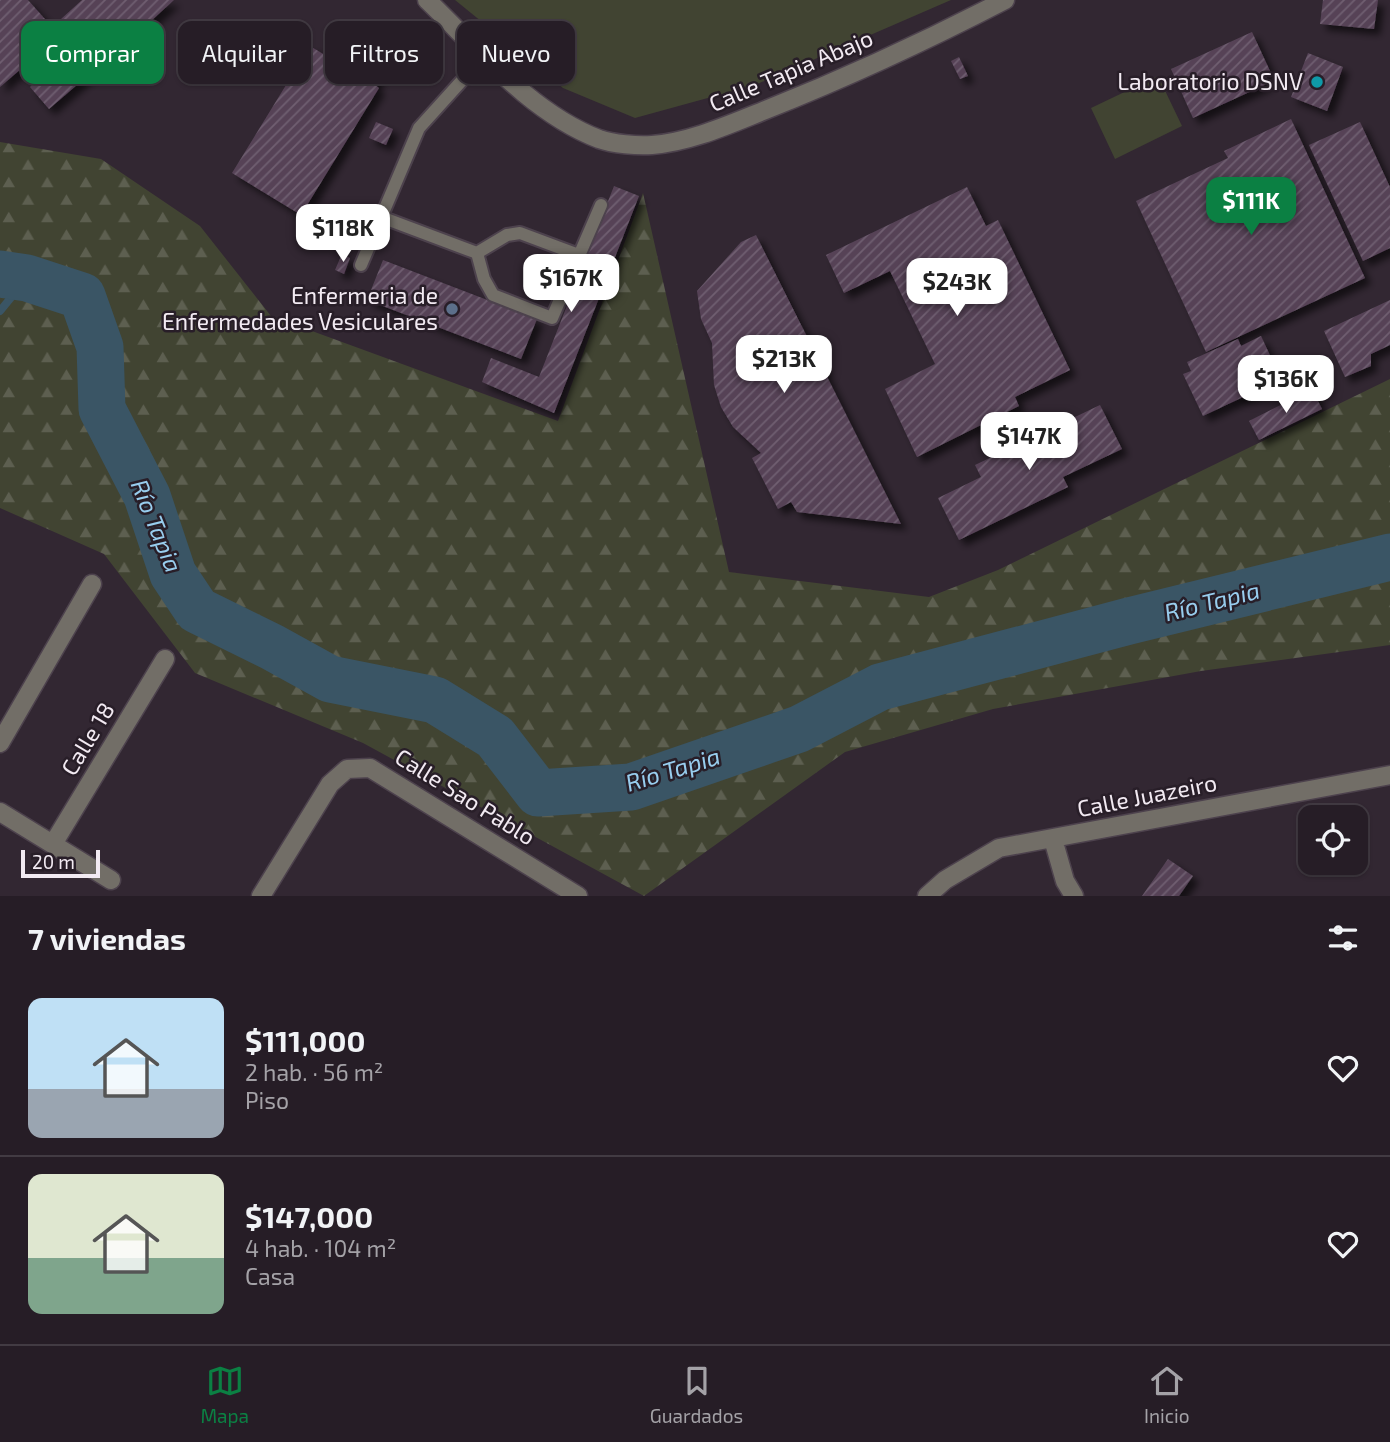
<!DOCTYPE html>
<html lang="es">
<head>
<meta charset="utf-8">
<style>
  :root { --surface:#261d26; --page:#2e262e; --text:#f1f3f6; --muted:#a4a2a7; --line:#423b43; --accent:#0b8043 }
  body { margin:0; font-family:"Exo 2",sans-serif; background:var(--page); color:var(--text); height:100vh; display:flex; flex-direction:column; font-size:26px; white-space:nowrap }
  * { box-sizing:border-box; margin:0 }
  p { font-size:23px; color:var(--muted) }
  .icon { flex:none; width:38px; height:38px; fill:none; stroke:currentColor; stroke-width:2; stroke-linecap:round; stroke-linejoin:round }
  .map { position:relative; height:896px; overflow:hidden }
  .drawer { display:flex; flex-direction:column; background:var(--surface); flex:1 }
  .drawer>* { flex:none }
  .top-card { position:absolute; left:21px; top:21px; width:700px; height:63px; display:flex; gap:14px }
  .tools { position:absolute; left:1298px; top:805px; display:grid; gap:14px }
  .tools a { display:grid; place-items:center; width:70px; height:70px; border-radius:14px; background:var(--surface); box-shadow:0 2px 5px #0004,0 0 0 2px var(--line); font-size:35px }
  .scale { position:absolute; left:21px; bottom:18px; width:79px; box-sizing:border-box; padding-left:7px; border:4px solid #f2eaf2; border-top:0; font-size:19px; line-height:24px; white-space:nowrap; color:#f2eaf2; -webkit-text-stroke:5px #281e28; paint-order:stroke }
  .price { position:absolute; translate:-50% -60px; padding:0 16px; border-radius:14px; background:#fff; color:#222; font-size:23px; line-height:46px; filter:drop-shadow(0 2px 4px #0008) }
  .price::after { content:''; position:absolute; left:50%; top:42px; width:21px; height:16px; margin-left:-10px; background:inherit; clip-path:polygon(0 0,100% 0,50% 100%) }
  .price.on { background:var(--accent); color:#fff }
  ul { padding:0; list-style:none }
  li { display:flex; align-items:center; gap:21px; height:175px; padding:0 28px }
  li+li { border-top:2px solid var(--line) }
  li span { display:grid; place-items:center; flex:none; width:196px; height:140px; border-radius:14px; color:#555 }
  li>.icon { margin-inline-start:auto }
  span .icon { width:84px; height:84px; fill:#fffc; stroke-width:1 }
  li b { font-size:30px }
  h2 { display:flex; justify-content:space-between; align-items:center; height:84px; padding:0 28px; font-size:30px }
  .tag { padding:0 24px; border-radius:14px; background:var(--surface); box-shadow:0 2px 5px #0004,0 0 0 2px var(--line); font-size:24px; line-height:63px }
  .tag.on { background:var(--accent); color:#fff }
  .tab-bar { display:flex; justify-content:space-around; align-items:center; height:98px; border-top:2px solid var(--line); background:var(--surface); font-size:19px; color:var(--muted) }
  .tab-bar a { display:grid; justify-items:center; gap:4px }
  .tab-bar .on { color:var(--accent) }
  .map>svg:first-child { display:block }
  .green { fill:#414432 }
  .forest { fill:url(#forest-firs) }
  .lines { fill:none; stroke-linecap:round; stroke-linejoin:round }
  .stream { stroke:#3a5565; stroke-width:8 }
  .river { stroke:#3a5565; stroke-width:47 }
  .building { fill:url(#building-hatch); filter:url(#shadow) }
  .lane-casing { stroke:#4d424d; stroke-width:16 }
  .street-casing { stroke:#4d424d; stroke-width:21 }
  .lane { stroke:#726e67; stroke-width:12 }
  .street { stroke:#726e67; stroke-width:18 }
  .culture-dot { fill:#0f9aa8; stroke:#281e28; stroke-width:2.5 }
  .service-dot { fill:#5c6f8a; stroke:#281e28; stroke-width:2.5 }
  .labels { text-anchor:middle; stroke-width:5; stroke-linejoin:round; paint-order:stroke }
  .street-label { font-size:23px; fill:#f2eaf2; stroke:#281e28 }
  .poi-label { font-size:23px; fill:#f2eaf2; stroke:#281e28; text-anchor:end }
  .water-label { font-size:24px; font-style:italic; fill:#98cdee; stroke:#281e28 }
</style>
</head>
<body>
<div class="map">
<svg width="1390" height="896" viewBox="0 0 1390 896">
  <defs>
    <pattern id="forest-firs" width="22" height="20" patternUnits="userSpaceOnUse" patternTransform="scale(1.75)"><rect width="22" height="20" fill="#414432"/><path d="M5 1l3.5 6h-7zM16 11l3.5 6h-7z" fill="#5d5f50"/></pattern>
    <pattern id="building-hatch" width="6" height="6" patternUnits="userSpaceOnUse" patternTransform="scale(1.75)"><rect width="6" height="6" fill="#564357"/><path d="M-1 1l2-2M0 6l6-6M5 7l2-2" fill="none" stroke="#6f5e70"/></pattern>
    <filter id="shadow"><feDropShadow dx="6" dy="6" stdDeviation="3.5" flood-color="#0009"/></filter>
  </defs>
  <rect width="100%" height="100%" fill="#322732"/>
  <!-- green -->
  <path class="green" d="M455,0h496l-196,85 -120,33 -72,-30z
    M1158,76l24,50 -67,33 -24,-51z"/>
  <!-- forest -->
  <path class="forest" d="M0,142l101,17 99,67 71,90 287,105 85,-228 86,379 200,25 69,-27 392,-191v266l-189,26 -208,38 -148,43 -201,144 -281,-153 -168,-70 -91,-119 -104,-46z"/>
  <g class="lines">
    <!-- stream -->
    <path class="stream" d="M0,311l27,-33"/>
    <!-- river -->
    <path class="river" d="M0,274l27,4 55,18 18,51 2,62 45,87 26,78 24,36 75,37 58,32 105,21 60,37 43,56 93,-6 168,-58 81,-42 249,-66 261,-64"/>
  </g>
  <!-- building -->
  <path class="building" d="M0,0h28l64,72 -43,37 -19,-22 12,-11 -13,-14 -29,25z
    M82,0h92l-71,65 -42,-46z
    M1323,0h55l-4,29 -54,-5z
    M1252,32l18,39 -6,2 5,10 -76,35 -22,-49z
    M341,35l46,28 -13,21 5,4 -78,127 -69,-42 78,-127 18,11z
    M1308,53l35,14 -16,44 -36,-14z
    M959,57l9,19 -8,3 -9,-18z
    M1291,119l74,159 -159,74 -70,-151 92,-43 -4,-7z
    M376,122l17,7 -7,16 -17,-7z
    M1360,122l30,65v61l-27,13 -54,-116z
    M614,186l25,10 -85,217 -72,-31 9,-24 48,19z
    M967,187l19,39 12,-6 72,150 -55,27 4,9 -102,51 -32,-68 50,-25 -45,-93 -46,22 -18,-38z
    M756,235l145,289 -104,-12 -6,-10 -13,7 -26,-51 9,-5 -28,-26 -12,-20 -7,-22 -2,-42 -11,-24 -4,-28 44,-49z
    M342,254l8,4 -6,16 -9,-4z
    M383,260l154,59 -16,40 -154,-59z
    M1390,300v45l-19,9v12l-26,11 -21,-46z
    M1261,336l20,43 -78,37 -20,-42 8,-3 -4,-9 51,-23 3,7z
    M1312,389l10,20 -63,31 -10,-19z
    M1100,405l22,44 -59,28 5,10 -109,53 -21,-42 43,-21 -6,-12z
    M1168,859l25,17 -14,20h-37z"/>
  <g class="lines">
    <!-- lane casing -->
    <g class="lane-casing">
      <path id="lane" d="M381,217l96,36
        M477,253l7,26 9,16 59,23 49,-113
        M477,253l30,-18 13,-2 59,22
        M361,265l58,-137 66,-73"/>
    </g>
    <!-- street casing -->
    <g class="street-casing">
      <path id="street" d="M427,0c52,50 104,113 172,139 14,5 38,7 53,6 38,-3 76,-20 111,-34 83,-33 163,-70 242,-111
        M0,743l92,-159
        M0,812l111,68
        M1053,839l12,42 9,15
        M53,844l112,-185
        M261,896l69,-112 17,-15 23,-1 208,128
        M927,896l18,-16 54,-32 391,-73"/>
    </g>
    <!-- lane -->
    <use href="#lane" class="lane"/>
    <!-- street -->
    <use href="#street" class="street"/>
  </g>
  <!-- markers -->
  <circle class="culture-dot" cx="1317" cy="82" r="7"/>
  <circle class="service-dot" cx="452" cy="309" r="7"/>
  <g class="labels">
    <!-- street labels -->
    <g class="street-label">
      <text transform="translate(791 71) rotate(-23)" y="8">Calle Tapia Abajo</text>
      <text transform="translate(88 739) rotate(-59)" y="8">Calle 18</text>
      <text transform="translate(1147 796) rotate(-11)" y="8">Calle Juazeiro</text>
      <text transform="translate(465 797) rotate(32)" y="8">Calle Sao Pablo</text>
    </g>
    <!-- poi labels -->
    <g class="poi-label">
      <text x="1303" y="90">Laboratorio DSNV</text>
      <text x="438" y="304">Enfermeria de<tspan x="438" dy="26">Enfermedades Vesiculares</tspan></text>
    </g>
    <!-- water labels -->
    <g class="water-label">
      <text transform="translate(156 526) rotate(68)" y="8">Río Tapia</text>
      <text transform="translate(1212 602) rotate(-14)" y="8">Río Tapia</text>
      <text transform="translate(673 770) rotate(-17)" y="8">Río Tapia</text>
    </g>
  </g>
</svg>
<div class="tools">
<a><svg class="icon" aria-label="locate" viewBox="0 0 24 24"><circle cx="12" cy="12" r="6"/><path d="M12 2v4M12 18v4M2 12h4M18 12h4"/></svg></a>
</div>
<div class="scale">20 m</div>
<b class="price on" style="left:1251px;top:237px">$111K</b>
<b class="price" style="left:343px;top:264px">$118K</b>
<b class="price" style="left:571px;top:314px">$167K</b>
<b class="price" style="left:957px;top:318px">$243K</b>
<b class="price" style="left:784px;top:395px">$213K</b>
<b class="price" style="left:1286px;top:415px">$136K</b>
<b class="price" style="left:1029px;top:472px">$147K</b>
<div class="top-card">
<a class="tag on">Comprar</a>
<a class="tag">Alquilar</a>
<a class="tag">Filtros</a>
<a class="tag">Nuevo</a>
</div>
</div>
<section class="drawer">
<h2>7 viviendas<svg class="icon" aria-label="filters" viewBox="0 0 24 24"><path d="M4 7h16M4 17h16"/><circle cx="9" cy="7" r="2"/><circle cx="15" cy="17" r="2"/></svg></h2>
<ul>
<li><span style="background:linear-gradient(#bfe0f5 65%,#9aa5b1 0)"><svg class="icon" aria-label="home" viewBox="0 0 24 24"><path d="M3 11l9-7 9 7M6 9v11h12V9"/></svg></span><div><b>$111,000</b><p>2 hab. · 56 m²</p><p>Piso</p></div><svg class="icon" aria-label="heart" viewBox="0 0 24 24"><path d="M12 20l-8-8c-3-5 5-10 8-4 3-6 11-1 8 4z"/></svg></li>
<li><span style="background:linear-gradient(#dfe7d0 60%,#7fa58c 0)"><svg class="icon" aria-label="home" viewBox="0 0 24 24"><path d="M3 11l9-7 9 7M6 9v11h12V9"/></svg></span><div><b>$147,000</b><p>4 hab. · 104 m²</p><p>Casa</p></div><svg class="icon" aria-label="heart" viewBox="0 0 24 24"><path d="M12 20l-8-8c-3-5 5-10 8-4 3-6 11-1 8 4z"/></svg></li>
</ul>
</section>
<nav class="tab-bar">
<a class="on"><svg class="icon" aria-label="map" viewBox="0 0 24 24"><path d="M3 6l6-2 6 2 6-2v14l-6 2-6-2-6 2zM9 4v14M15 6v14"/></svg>Mapa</a>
<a><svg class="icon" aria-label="saved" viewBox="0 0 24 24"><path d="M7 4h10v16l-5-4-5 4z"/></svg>Guardados</a>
<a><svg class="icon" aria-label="home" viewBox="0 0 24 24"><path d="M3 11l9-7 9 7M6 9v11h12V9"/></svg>Inicio</a>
</nav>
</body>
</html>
